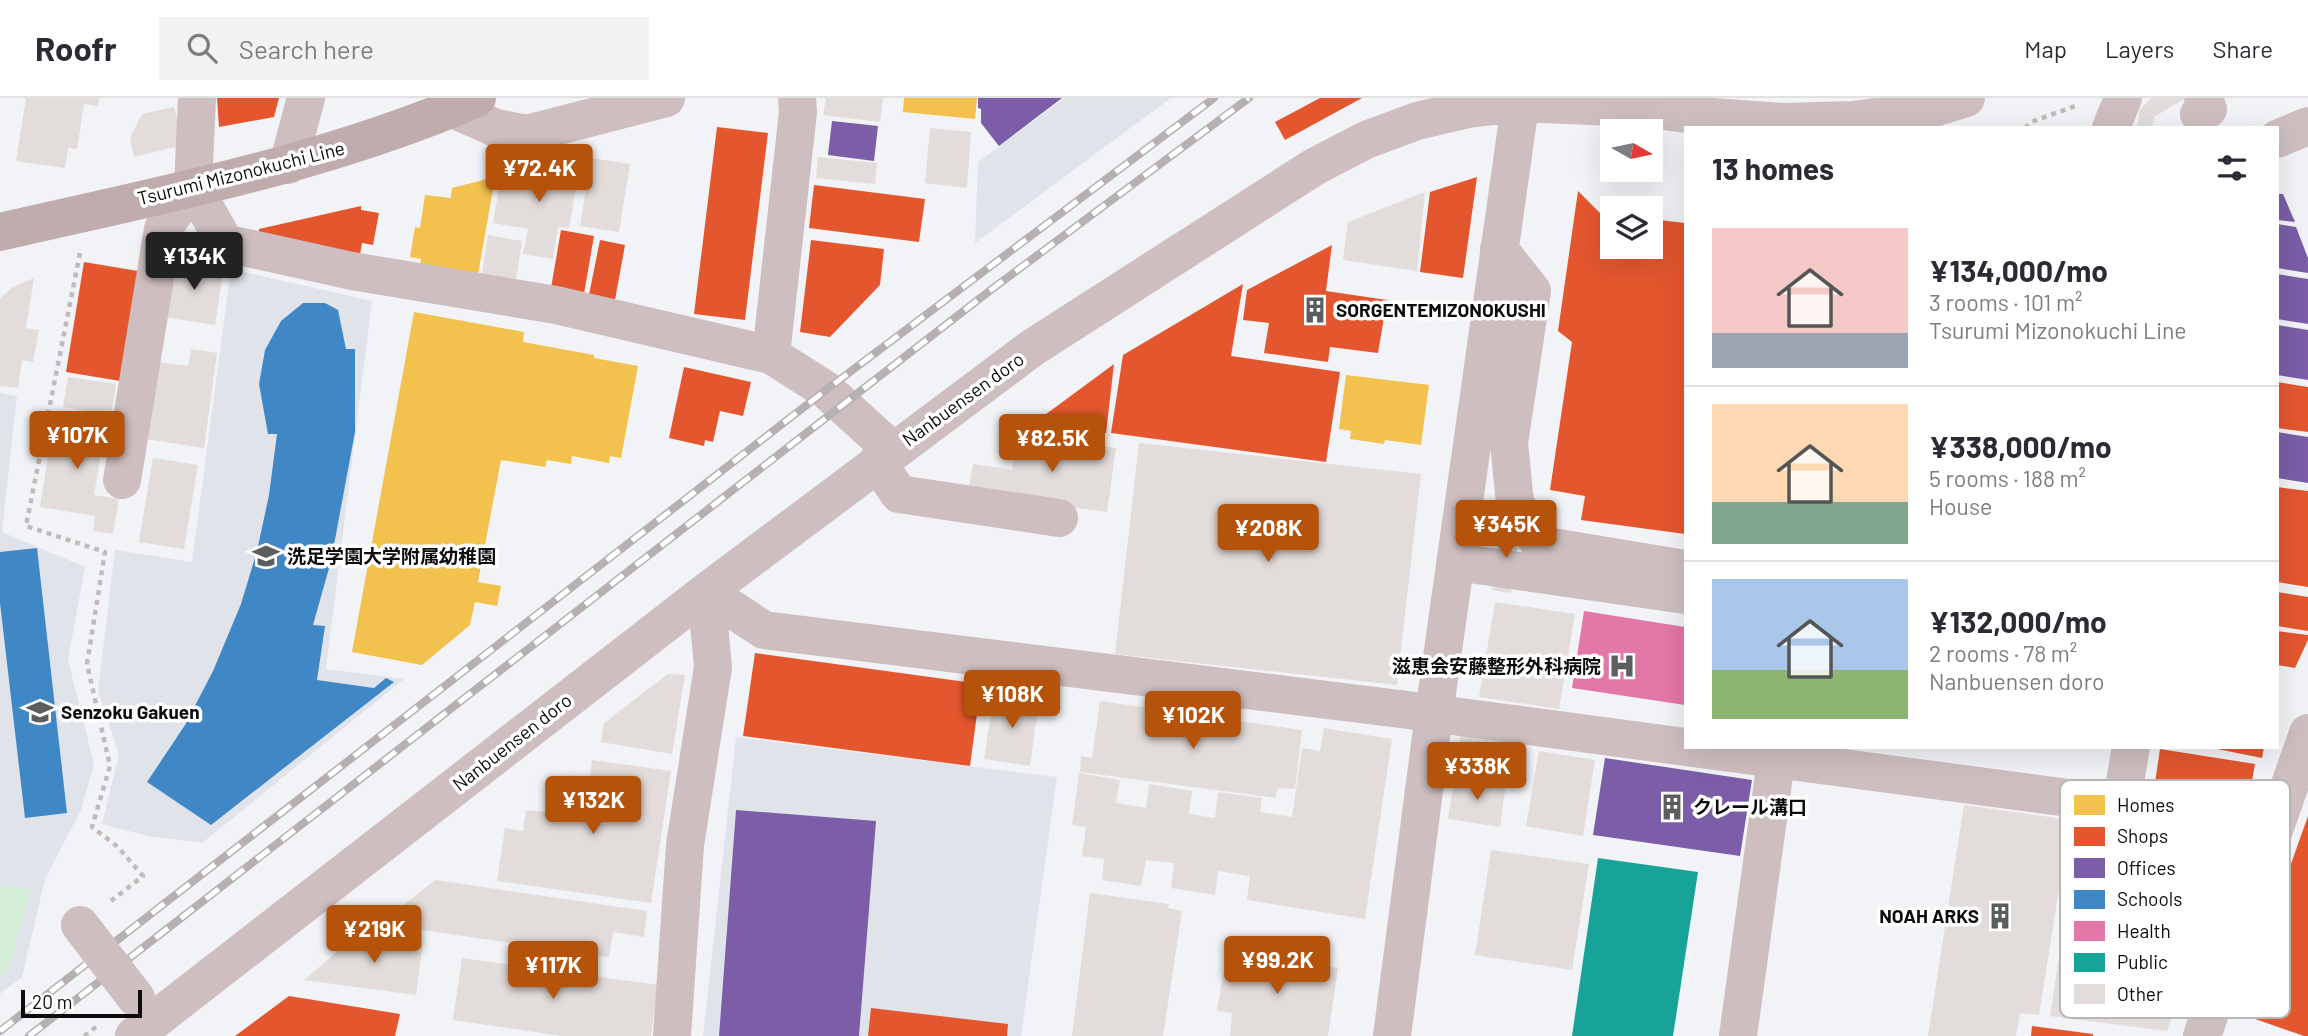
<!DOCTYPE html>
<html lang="en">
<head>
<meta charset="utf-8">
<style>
  :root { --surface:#fff; --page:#f2f2f3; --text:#2b2b33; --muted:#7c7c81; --line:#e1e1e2; --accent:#b45309 }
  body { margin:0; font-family:Barlow,"Noto Sans JP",sans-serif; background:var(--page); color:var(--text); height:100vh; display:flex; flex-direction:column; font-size:26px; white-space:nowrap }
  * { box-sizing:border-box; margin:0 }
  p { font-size:23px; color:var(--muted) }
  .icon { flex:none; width:38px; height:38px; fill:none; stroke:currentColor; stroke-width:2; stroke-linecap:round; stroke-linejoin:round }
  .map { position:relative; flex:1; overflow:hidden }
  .panel { position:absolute; left:1684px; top:28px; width:595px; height:623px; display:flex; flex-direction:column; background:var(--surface); border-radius:0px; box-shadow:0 7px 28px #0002 }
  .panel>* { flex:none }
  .needle { width:46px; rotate:99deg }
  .controls { position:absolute; left:1600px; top:21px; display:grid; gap:14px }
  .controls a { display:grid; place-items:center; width:63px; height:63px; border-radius:0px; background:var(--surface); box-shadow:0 7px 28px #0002; font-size:35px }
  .scale { position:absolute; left:21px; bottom:18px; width:121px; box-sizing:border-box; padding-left:7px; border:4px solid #0c0c0e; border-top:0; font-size:19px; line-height:24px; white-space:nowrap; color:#0c0c0e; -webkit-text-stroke:5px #fff; paint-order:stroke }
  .price { position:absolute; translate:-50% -60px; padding:0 16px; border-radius:7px; background:var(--accent); color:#fff; font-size:23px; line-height:46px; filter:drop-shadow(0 2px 4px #0008) }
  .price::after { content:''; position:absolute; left:50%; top:42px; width:21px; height:16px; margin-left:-10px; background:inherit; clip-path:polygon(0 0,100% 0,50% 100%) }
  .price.current { background:#222; color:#fff }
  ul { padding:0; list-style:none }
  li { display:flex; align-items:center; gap:21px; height:175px; padding:0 28px }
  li+li { border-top:2px solid var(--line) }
  li span { display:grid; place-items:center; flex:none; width:196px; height:140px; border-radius:0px; color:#555 }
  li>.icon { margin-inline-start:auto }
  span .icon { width:84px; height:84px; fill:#fffc; stroke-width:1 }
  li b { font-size:30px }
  h2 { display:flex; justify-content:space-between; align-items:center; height:84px; padding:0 28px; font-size:30px }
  header { display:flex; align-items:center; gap:42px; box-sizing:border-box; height:98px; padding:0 35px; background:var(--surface); border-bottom:2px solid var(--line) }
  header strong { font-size:33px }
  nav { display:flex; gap:38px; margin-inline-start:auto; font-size:24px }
  .search { width:490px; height:63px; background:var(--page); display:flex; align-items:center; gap:18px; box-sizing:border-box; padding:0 24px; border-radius:0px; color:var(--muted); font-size:26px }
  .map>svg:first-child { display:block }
  .built { fill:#e1e3eb }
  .green { fill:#d4eed7 }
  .homes { fill:#f2c14e }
  .shops { fill:#e4572e }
  .offices { fill:#7b5ea7 }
  .schools { fill:#3f88c5 }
  .health { fill:#e377a8 }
  .public { fill:#17a398 }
  .building { fill:#e2dcda }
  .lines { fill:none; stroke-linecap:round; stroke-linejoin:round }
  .path { stroke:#c3b9ba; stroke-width:4.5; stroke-dasharray:5 5; stroke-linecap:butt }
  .minor { stroke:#cebec0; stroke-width:38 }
  .major { stroke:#c0abad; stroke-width:38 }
  .rail-casing { stroke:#b6b0b2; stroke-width:8 }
  .rail { stroke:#fff; stroke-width:5; stroke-dasharray:16; stroke-linecap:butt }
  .minor-bridge { stroke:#cebec0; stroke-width:38 }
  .labels { text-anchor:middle; stroke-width:7; stroke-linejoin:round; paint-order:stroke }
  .street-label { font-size:19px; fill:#0c0c0e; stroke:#fff }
  .poi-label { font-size:19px; font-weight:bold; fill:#0c0c0e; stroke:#fff; text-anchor:start }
  .key { fill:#fff; stroke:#b6b6b7; stroke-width:2 }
  .key-label { font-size:19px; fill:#0c0c0e }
</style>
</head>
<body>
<header>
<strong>Roofr</strong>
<div class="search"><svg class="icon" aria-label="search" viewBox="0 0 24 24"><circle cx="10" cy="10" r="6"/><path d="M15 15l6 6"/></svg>Search here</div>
<nav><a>Map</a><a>Layers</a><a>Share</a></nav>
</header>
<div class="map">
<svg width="2308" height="938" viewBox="0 0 2308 938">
  <rect width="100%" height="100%" fill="#f2f3f6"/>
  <!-- built -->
  <path class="built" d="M1065,0h106l-196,145 3,-81z
    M231,171l141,32 -46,368 78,10 -202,164 -54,-7 -46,-12 17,-69 -21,-64 17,-141 77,12z
    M0,295l17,3 -15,136 83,35 -17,93 26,104 -13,46 -36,69 -23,98 -22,17z
    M736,639l321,40 -36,259h-318z"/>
  <!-- green -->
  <path class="green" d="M0,787l31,5 -23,81 -8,6z"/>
  <!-- homes -->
  <path class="homes" d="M904,0h73l-2,21 -72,-7z
    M495,79l-17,98 -58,-10 1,-6 -11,-2 5,-30 5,1 5,-33 26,3 1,-10z
    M414,214l110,20 -1,10 71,13v3l44,8 -17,92 -11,-2 -1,7 -37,-7 -1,8 -24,-4 -2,7 -44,-7 -23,122 23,4 -4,20 -22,-4 -5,23 -48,40 -70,-13z
    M1346,277l83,10 -8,60 -36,-5 -1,4 -34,-5 1,-8 -12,-2z"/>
  <!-- shops -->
  <path class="shops" d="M217,0h62l-5,19 -55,10z
    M1320,0h42l-77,42 -10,-18z
    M717,29l51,6 -23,187 -51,-6z
    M1477,79l-14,101 -43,-6 10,-80z
    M814,87l111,14 -6,43 -110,-14z
    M1578,93l23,23 11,1v32h38v-28l35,4v311l-104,-14 4,-24 -35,-6 22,-148 -14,-11z
    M361,108v4l18,3 -6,32 -11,-2 -3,18 -102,-20 2,-12z
    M561,132l33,6 -10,58 -33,-6z
    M600,142l25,5 -10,55 -26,-5z
    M811,142l73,9 -4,36 -50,52 -30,-5z
    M1332,147l-6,46 61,9 -9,53 -48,-6 -2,15 -64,-9 5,-30 -26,-3 4,-30z
    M84,164l54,9 -18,110 -54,-9z
    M1243,186l-12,72 109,16 -14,90 -215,-29 12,-78z
    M1114,266l-8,69 -72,-10z
    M684,269l67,15 -8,34 -23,-5 -7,31 -8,-2 -1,6 -35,-8z
    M2277,284l31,5v45l-31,-4z
    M2277,389l31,4v96l-31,-5z
    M2277,494l31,5v34l-31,-5z
    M2277,533l31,4v5l-13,28 -18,-3z
    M755,555l226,31 -11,82 -227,-30z
    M2207,649h57l-2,11z
    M2160,651l95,15 -7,40 -94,-14z
    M2308,718v220h-4l-66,-23z
    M289,898l111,18 -5,22h-160z
    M871,910l137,16 -1,12h-139z
    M2032,928l61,8v2h-62z"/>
  <!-- offices -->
  <path class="offices" d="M978,0h84l-63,48 -18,-23v-14l-3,-1z
    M832,23l46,5 -4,35 -46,-6z
    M2277,96h6l12,28 -18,-2z
    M2277,126l19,3 12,31v15l-31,-5z
    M2277,176l31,5v45l-31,-5z
    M2277,227l31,5v50l-31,-5z
    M2277,334l31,5v46l-31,-5z
    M1605,660l147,22 -12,76 -147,-21z
    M736,712l140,11 -17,215h-140z"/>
  <!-- schools -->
  <path class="schools" d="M303,205h22l13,7 8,39h9v83l-24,129 -18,64 12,1 -8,54 57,8 12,-10 8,4 -183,143 -64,-43 38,-57 28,-54 28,-67 16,-53 12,-56 8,-61h-9l-9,-50 6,-34 16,-29z
    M37,450l30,265 -42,5 -25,-215v-51z"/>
  <!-- health -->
  <path class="health" d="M1584,513l101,16v78l-113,-17z"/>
  <!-- public -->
  <path class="public" d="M1598,760l100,14 -25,164h-101z"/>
  <!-- building -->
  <path class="building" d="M26,0h73l-1,8 -14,-2 -7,45 -9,-1 -3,20 -49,-7z
    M826,0h57l-3,24 -57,-7z
    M2152,0h34l-32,19 -2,11h-15l3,-19z
    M174,9l9,38 -49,12 -4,-19 12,-24z
    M930,30l41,4 -4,56 -42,-5z
    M818,59l59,6 -2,21 -59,-6z
    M591,60l39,6 -11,68 -39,-6z
    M581,61l-12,69 -11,-1 -5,32 -30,-5 5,-25 -35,-6 8,-46z
    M1425,94l-8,79 -74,-11 5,-38z
    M488,137l34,6 -7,45 -34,-6z
    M173,161l51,8 -9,58 -51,-8z
    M34,180l-8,50 13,2 -6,32 -11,-2 -4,28 -18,-2v-88l13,-11z
    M191,251l26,4 -13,95 -58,-9 11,-77 31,4z
    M68,279l48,7 -5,31 -48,-8z
    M55,315l51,9 -12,73 25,4 -6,35 -20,-3 2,-15 -55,-9z
    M1016,337l100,13 -9,64 -99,-13 -39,-12 4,-23 39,6z
    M1139,345l282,31 -24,211 -282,-31z
    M153,360l45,7 -14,84 -45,-7z
    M1500,430l20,3 -9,62 -19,-3z
    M1495,504l80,12 -16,95 -80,-12z
    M668,576l17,1 -13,79 -71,-12 3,-19z
    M994,597l45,6 -9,65 -46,-7z
    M1100,603l202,29 -7,59 -17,-1 -3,10 -195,-26 1,-16 11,2z
    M1324,630l68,11 -27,180 -118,-19 3,-24 -32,-5 -3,24 -44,-7 3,-25 -28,-3 -5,26 -39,-6 2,-21 -22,-3 4,-29 -14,-2 7,-52 41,7 -4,23 30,5 3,-24 43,7 -3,23 26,4 3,-26 44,6 -2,14 32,5 10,-69 18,3z
    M1461,634l52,9 -6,40 -52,-9z
    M1539,653l56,9 -12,76 -57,-10z
    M592,662l79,11 -20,132 -154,-22 8,-53 18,3 3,-21 20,2 3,-19 19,3 3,-21 19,3z
    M1455,678l51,8 -6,43 -52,-8z
    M1964,707l106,15 -31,195 -19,-2 -4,23h-88z
    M2080,720l148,23 -61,190 -117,-15z
    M1491,752l98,14 -17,106 -97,-15z
    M435,782l212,31 -3,26 -31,-5 -4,25 -229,-33z
    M1090,795l79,11 -1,4 14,3 -19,125h-91z
    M358,836l65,8 -7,53 -112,-15z
    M1227,853l111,17 -10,68h-98l2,-23 -15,-2z
    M462,860l196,27 -7,51h-89l-109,-16z"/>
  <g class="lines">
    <!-- path -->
    <path class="path" d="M2025,30l6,-6 47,-17
      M80,155l-54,273 79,26 -18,112 23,102 -18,61 26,20 25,29 -32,25
      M84,938l12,-9"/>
    <!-- minor -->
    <path class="minor" d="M197,0l-4,88 32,57 127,28 204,34 215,50 55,35 67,61
      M453,11l43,19 31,6 139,-36
      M2199,16l9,-5 -5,-11
      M2111,30l12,-30
      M2277,41l31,-13
      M288,67l18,-67
      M1499,151l33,42 -23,152 6,60 25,42 145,24
      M771,257l27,-243 -1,-14
      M877,364l22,32 160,24
      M122,382l41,-251 30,-43
      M1456,464l229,33
      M706,494l58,38 644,80 713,95 130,18 23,5
      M2121,707l10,-58
      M134,938l572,-444 326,-244 282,-181 52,-27 51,-19 51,-12 51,-6 118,5 75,9 71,5 71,-2 73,-10 39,-12
      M672,938l13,-191 28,-178 -7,-75
      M1392,938l42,-322 87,-616
      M1738,938l38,-275
      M2202,938l106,-303"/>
    <!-- major -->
    <path class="major" d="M0,134c161,-37 325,-68 477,-134"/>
    <!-- rail casing -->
    <g class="rail-casing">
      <path id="rail" d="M0,933l826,-641 388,-292
        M29,938l963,-747 257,-191"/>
    </g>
    <!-- rail -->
    <use href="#rail" class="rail"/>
    <!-- minor-bridge -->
    <path class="minor-bridge" d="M1897,0v30
      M80,827l56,73"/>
  </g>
  <!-- icons -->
  <defs>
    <g id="building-bare" transform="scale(2.1)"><path d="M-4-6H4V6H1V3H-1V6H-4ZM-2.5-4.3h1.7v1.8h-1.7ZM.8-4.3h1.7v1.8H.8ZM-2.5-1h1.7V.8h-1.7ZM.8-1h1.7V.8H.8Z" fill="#5c5d5f" stroke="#fff" stroke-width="2.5" paint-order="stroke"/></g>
    <g id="school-bare" transform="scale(2.1)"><path d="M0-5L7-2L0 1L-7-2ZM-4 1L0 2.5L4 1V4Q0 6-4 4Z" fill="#5c5d5f" stroke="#fff" stroke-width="2.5" paint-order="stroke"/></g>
    <g id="hospital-bare" transform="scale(2.1)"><path d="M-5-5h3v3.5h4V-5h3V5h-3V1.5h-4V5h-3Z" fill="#5c5d5f" stroke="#fff" stroke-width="2.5" paint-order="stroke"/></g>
    <g id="university-bare" transform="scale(2.1)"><path d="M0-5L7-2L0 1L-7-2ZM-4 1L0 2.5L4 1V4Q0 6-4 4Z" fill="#5c5d5f" stroke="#fff" stroke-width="2.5" paint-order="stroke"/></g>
  </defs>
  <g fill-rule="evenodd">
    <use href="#building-bare" x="1315" y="212"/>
    <use href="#school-bare" x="266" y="458"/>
    <use href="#hospital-bare" x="1622" y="568"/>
    <use href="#university-bare" x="40" y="614"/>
    <use href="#building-bare" x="1672" y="709"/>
    <use href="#building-bare" x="2000" y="818"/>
  </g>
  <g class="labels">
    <!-- street labels -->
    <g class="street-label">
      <text transform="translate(241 75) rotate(-14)" y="7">Tsurumi Mizonokuchi Line</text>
      <text transform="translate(963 301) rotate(-36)" y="7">Nanbuensen doro</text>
      <text transform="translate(512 644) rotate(-38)" y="7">Nanbuensen doro</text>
    </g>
    <!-- poi labels -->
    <g class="poi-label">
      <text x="1336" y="219">SORGENTEMIZONOKUSHI</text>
      <text x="287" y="465">洗足学園大学附属幼稚園</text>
      <text x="1601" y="575" text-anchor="end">滋恵会安藤整形外科病院</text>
      <text x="61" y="621">Senzoku Gakuen</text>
      <text x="1693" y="716">クレール溝口</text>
      <text x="1979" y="825" text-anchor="end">NOAH ARKS</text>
    </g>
  </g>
  <!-- legend -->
  <rect x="2060" y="682" width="230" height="238" rx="10" class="key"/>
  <rect x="2074" y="697" width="31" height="20" fill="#f2c14e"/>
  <rect x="2074" y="729" width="31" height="19" fill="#e4572e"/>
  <rect x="2074" y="760" width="31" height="20" fill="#7b5ea7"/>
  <rect x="2074" y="792" width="31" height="19" fill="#3f88c5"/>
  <rect x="2074" y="823" width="31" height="20" fill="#e377a8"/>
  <rect x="2074" y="855" width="31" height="19" fill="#17a398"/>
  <rect x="2074" y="886" width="31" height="20" fill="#e2dcda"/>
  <g class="key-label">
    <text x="2117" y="714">Homes</text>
    <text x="2117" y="745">Shops</text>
    <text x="2117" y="777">Offices</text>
    <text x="2117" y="808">Schools</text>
    <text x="2117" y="840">Health</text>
    <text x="2117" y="871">Public</text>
    <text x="2117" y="903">Other</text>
  </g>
</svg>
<div class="controls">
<a><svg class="needle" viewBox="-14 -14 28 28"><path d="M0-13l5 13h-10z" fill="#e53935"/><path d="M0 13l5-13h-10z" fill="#7c7c81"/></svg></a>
<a><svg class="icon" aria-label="layers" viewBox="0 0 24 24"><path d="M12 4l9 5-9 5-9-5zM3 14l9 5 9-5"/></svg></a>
</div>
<div class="scale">20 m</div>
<b class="price" style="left:539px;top:106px">¥72.4K</b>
<b class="price current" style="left:194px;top:194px">¥134K</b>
<b class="price" style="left:77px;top:373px">¥107K</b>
<b class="price" style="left:1052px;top:376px">¥82.5K</b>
<b class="price" style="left:1506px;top:462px">¥345K</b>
<b class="price" style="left:1268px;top:466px">¥208K</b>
<b class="price" style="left:1012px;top:632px">¥108K</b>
<b class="price" style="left:1193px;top:653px">¥102K</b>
<b class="price" style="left:1477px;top:704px">¥338K</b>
<b class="price" style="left:593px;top:738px">¥132K</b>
<b class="price" style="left:374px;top:867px">¥219K</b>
<b class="price" style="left:1277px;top:898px">¥99.2K</b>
<b class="price" style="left:553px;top:903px">¥117K</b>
<section class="panel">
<h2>13 homes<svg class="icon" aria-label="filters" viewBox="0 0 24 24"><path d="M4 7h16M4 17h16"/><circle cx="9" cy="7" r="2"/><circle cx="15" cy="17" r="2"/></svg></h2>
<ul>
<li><span style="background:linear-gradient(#f6c9c9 75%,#9aa5b1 0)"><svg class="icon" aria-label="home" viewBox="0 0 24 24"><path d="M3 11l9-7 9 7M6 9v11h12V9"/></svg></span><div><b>¥134,000/mo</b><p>3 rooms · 101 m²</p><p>Tsurumi Mizonokuchi Line</p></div></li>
<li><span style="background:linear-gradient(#ffd9b3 70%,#7fa58c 0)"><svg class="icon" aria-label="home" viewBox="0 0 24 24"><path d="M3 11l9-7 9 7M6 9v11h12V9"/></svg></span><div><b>¥338,000/mo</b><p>5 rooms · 188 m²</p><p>House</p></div></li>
<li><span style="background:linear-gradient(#a9c7e8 65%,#8fb573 0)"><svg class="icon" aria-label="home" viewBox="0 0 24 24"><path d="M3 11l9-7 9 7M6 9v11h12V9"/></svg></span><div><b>¥132,000/mo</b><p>2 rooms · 78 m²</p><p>Nanbuensen doro</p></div></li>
</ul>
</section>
</div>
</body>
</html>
